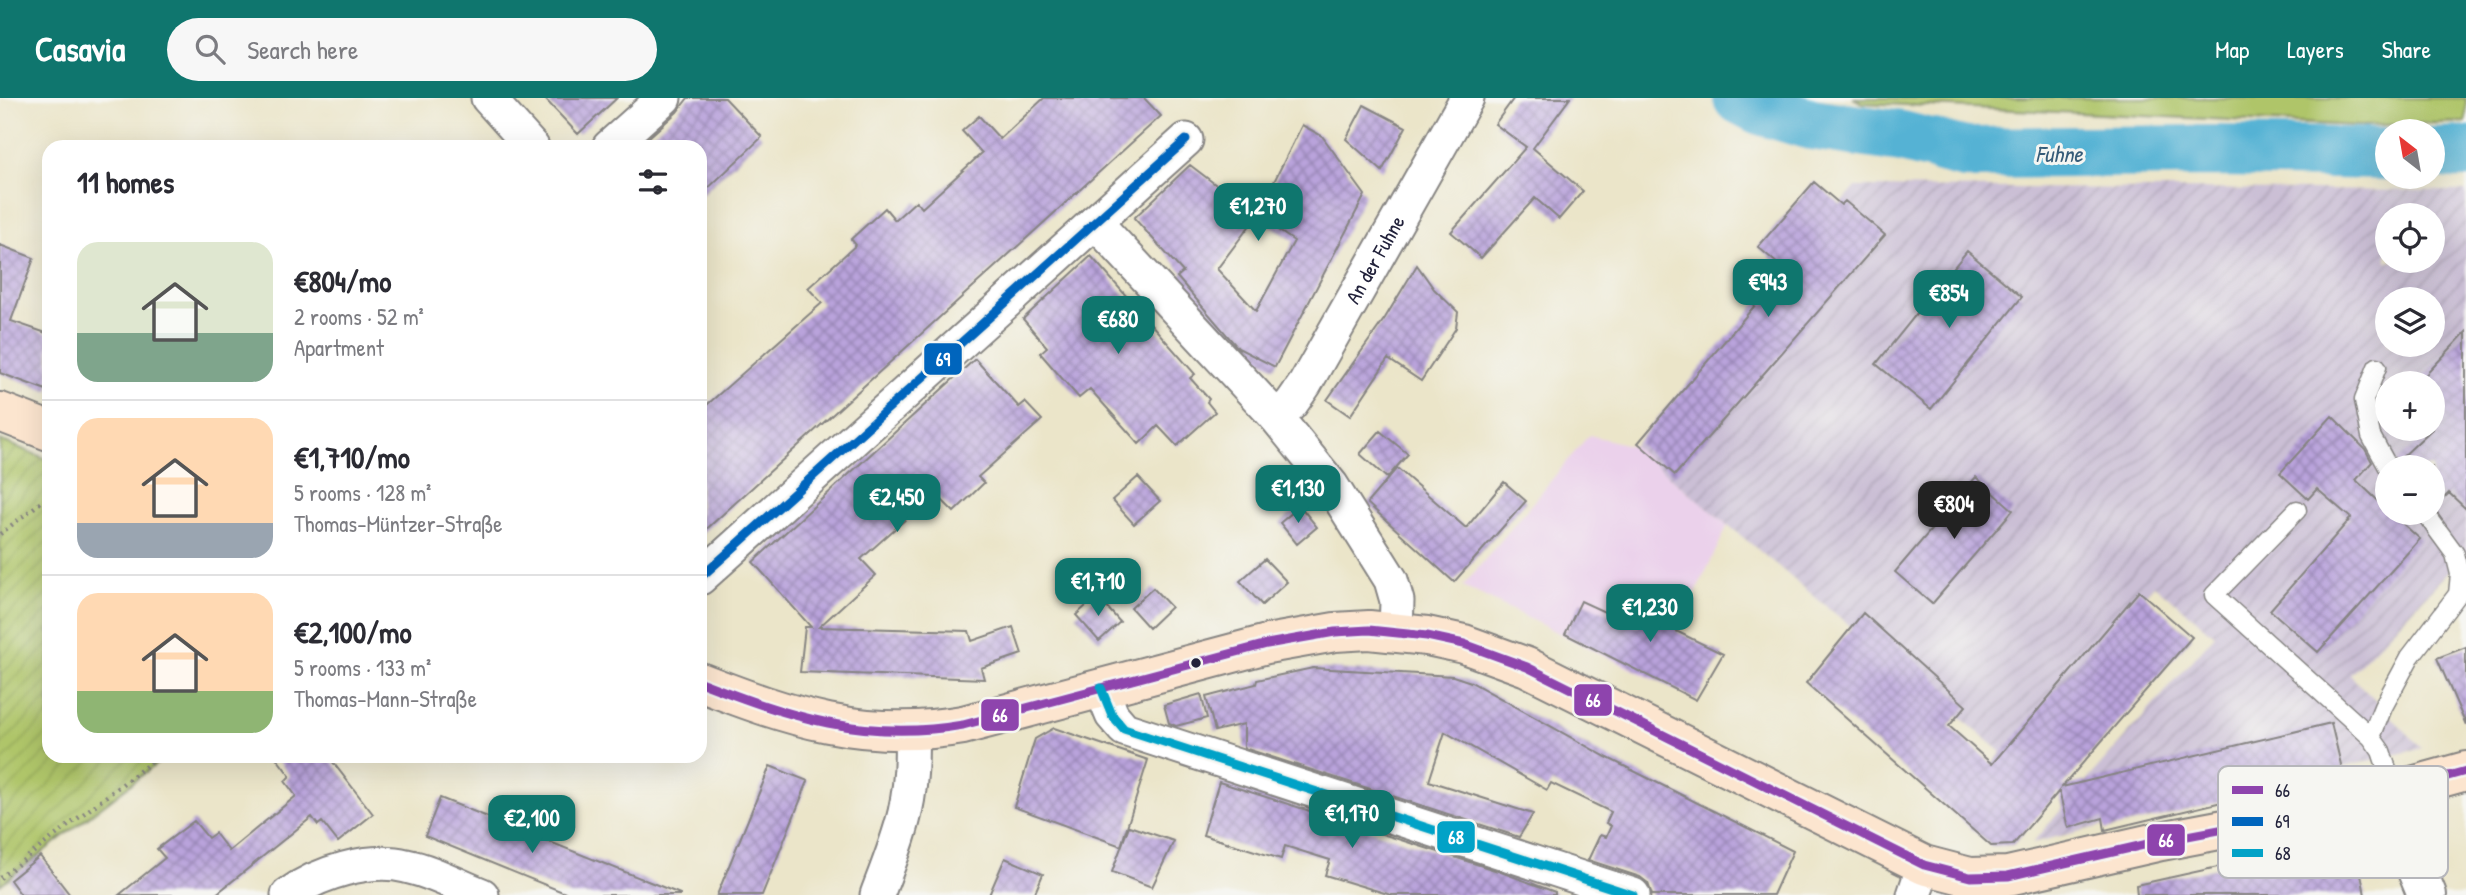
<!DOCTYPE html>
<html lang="en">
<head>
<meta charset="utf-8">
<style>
  :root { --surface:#fff; --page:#f7f7f7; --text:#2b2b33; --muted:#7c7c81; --line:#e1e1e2; --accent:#0f766e }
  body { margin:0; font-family:"Patrick Hand",sans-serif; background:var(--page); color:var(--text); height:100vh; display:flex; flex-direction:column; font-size:26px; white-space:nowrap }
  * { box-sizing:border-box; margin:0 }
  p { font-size:23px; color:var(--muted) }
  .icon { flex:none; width:38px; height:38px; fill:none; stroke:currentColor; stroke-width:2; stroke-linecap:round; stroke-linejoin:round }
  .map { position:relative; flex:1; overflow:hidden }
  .drawer { position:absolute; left:42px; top:42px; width:665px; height:623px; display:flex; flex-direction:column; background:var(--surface); border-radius:21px; box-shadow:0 7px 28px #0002 }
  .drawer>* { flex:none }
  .needle { width:46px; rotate:329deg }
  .fabs { position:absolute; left:2375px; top:21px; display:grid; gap:14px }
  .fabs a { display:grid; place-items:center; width:70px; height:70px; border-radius:50%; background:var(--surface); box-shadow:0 7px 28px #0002; font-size:35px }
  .price { position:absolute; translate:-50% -60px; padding:0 16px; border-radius:14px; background:var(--accent); color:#fff; font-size:23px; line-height:46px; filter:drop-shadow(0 2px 4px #0008) }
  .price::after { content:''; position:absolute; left:50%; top:42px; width:21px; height:16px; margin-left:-10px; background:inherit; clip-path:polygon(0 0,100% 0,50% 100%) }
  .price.on { background:#222; color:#fff }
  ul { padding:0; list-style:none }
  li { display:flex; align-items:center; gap:21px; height:175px; padding:0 35px }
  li+li { border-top:2px solid var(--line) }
  li span { display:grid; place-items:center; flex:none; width:196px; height:140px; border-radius:21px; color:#555 }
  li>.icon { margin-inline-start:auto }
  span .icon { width:84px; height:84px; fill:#fffc; stroke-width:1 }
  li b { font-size:30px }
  h2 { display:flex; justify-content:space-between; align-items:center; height:84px; padding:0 35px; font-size:30px }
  header { display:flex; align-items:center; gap:42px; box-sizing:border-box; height:98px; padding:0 35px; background:var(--accent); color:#fff }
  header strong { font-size:33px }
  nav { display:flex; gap:38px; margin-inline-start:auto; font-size:24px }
  .search { width:490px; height:63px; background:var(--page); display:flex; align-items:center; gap:18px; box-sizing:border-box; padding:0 24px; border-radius:38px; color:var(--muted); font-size:26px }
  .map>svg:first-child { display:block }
  .built { fill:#ebd1eb }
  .industrial { fill:url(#industrial-furrows); fill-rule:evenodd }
  .grass { fill:#afc569; stroke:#687452; stroke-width:2 }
  .garden { fill:url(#garden-furrows); stroke:#687452; stroke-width:2 }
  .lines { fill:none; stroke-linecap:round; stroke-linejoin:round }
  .river { stroke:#55b2d4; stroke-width:52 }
  .building { fill:url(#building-cross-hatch); fill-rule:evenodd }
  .service-casing { stroke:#868482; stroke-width:21 }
  .minor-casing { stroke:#868482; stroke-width:37 }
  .tertiary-casing { stroke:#868482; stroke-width:42 }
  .secondary-casing { stroke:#868482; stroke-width:42 }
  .path { stroke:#868482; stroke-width:4.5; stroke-dasharray:2 5; stroke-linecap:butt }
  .service { stroke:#fff; stroke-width:18 }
  .minor { stroke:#fff; stroke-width:33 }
  .tertiary { stroke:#fff; stroke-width:38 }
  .secondary { stroke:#fce5cf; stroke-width:38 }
  .bus-1-casing { stroke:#f6f6f2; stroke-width:14 }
  .bus-2-casing { stroke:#f6f6f2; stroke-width:14 }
  .bus-3-casing { stroke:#f6f6f2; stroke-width:14 }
  .bus-1 { stroke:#8e44ad; stroke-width:9 }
  .bus-2 { stroke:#0065bd; stroke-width:9 }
  .bus-3 { stroke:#02a2c7; stroke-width:9 }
  .bus-dot { fill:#22223b; stroke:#f6f6f2; stroke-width:2.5 }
  .labels { text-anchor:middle; stroke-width:6; stroke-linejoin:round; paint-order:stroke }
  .street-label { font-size:21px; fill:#22223b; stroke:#f6f6f2 }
  .water-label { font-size:23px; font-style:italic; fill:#365c78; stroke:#f6f6f2 }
  .key { fill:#f6f6f2; stroke:#b6b6bb; stroke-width:2 }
  .key-label { font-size:19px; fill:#22223b }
  .line-badge { stroke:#f6f6f2; stroke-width:2.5 }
  .badge-label { font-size:19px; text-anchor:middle; font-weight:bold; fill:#fff }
</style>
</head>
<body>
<header>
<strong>Casavia</strong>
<div class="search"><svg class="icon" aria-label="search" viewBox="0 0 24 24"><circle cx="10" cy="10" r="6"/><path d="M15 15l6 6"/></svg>Search here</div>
<nav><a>Map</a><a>Layers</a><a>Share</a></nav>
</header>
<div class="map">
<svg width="2466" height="797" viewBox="0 0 2466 797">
  <defs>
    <pattern id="industrial-furrows" width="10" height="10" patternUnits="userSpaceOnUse" patternTransform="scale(1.75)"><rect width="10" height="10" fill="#cbbfd5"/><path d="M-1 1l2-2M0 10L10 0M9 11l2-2" fill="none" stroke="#aea4b8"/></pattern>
    <pattern id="garden-furrows" width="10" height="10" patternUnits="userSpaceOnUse" patternTransform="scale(1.75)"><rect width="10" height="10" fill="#afc569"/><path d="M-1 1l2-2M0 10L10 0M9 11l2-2" fill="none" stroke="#96a95c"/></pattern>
    <pattern id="building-cross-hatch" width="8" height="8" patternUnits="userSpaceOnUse" patternTransform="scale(1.75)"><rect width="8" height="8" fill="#b9a3db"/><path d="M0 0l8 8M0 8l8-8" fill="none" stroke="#9684b3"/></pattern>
  </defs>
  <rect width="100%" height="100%" fill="#f6f6f2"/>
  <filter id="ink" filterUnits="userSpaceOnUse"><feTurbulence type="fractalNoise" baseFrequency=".0143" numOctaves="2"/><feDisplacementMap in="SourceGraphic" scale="14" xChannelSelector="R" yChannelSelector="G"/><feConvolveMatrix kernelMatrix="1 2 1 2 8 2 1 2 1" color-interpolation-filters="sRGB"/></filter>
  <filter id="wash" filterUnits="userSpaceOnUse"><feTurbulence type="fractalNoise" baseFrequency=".00686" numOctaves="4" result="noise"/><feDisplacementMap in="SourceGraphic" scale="28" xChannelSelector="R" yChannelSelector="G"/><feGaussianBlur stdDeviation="1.57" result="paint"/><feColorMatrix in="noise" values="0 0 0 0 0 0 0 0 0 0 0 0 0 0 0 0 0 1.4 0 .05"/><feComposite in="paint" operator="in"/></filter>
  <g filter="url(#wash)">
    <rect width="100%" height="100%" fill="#ebe5c9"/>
    <!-- built -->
    <path class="built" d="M1589,337l44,11 95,79 -74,155 -191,-94z"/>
    <!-- industrial -->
    <path class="industrial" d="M1856,89l610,4v362l-116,122 72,73 -390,95 183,-208 -61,-50 -151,168 -370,-307zM2387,117h45v46h-45zM2387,201h45v46h-45zM2387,285h45v46h-45zM2387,369h45v46h-45z"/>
    <!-- grass -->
    <path class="grass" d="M1853,0h613v24l-106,4 -497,-23z"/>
    <!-- garden -->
    <path class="garden" d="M0,342l49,20v296h118l-167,129z"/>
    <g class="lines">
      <!-- river -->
      <path class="river" d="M1739,0l21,11 51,15 91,13 63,16 254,-2 168,3
        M2432,55l34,-1"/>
    </g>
    <g id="blocks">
      <!-- building -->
      <path class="building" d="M544,0h73l-39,36z
        M688,0h37l37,39 -62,59v-49h-62l39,-35z
        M1044,0h100l17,18 -461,419v-124l122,-108 -14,-15 48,-43 -5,-6 34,-31 10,12 21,-19 6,7 60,-55 -20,-22 17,-15 21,23z
        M1514,0h56l-37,50 50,43 -24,28 -24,-21 -54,60 -30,-26 75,-85 -31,-23z
        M1364,7l42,22 -24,44 -36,-32z
        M1302,27l20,11 43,59 -90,172 -37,-19 -61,-71 6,-5 -49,-54 56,-53 67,51zM1257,118l37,25 -38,70 -39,-42z
        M1814,84l27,23 4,-4 40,34 -210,240 -37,-32 147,-173 -27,-23z
        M0,147l34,13 -23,63 38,13v57l-49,-18z
        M1967,153l55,46 -91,112 -55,-45z
        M1091,158l104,118 -5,4 19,21 -2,3 8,10 -38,34 -19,-20 -19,18 -49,-55 -11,9 -39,-45 7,-6 -24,-28z
        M1417,167l17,24 24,23 -2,16 -35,53 -33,-22 -38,57 -23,-16 58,-82z
        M2466,234v177l-17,-16 -5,5 -12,-11v-20h-33l-1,-6 34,-32v-46h-14z
        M975,261l44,48 6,-5 17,18 -64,57 6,6 -30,29 -19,-19 -74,66 15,16 -57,52 150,4 3,10 41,-14 9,27 -41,14 3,11 -184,-7 5,-45h6l-58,-65z
        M2332,318l33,33 7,13 -16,18 31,29v4h4l29,26 -102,113 -48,-42 81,-92 -34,-29 -9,10 -28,-26z
        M1380,333l28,23 -21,24 -27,-24z
        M1397,370l69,60 38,-46 22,19 -72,81 -87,-79z
        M1138,379l22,24 -26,23 -22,-24z
        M1976,379l37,33 -81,94 -37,-32z
        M1300,408l17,21 -20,17 -17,-21z
        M1265,461l22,23 -25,23 -22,-24z
        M1153,490l18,19 -22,21 -18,-20z
        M1654,493l35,15 -13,25 47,23 -27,46 -131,-66 16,-33 56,26z
        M2139,493l53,46 -130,150 269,-64 12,50 -238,57 -2,-12 -35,10 -9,-37 -46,54 -22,1 -185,-163 57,-70 103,93 -17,20 43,38z
        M1097,498l23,26 -21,19 -23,-26z
        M2466,549v78l-29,-67z
        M1313,570l140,8 18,6 137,76 185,93 -20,44h-121l-4,-12 -8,-6 -52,-17 12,-25 6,2 5,-11 -5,-3 5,-11 -60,-29 -4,7 -102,-58 -16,49 104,33 -14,23 -275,-89v-24l-29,7 -9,-34 50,-13 1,-4z
        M1201,596l6,24 -31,8 -7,-3 -5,-18z
        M1054,630l94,32 -27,86 -107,-39 21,-68z
        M275,658h53l45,58 -35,28 -16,-20 -4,3 -6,-8 -97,78h-96l46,-37 -8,-9 37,-28 14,17 7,-5 14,18 67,-55 -11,-15 5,-5z
        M770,668l38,15 -46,114h-45z
        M1219,684l279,89 57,21v3h-164l-66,-20 5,-15 -45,-14 -4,13 -78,-24z
        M440,700l240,96v1h-110l-145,-59z
        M1129,728l45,15 -22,46 -40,-15z
        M2354,739l11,58h-228l-1,-10z
        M40,758l30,39h-49l-11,-15z
        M1005,760l38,16 -9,21h-45z"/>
    </g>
  </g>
  <g filter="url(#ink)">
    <use href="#blocks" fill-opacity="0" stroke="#868482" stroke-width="2"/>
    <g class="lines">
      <!-- service casing -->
      <g class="service-casing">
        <path id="service" d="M2377,269l-13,33 7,36 17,31
          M2297,412l-83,85 157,142 10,14 14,42
          M2371,639l12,-30 27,-50 48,-63 2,-20 -5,-20 -30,-41"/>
      </g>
      <!-- minor casing -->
      <g class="minor-casing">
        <g id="minor">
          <path d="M488,0l44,49"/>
          <path d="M609,49l55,-49"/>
          <path d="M1095,124l181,195 56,69 59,94 6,21 -1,31"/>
          <path id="s1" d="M1276,319l15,-13 14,-20 162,-286"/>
          <path d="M700,480l486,-438"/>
          <path d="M1101,590l11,27 12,14 509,166"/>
          <path d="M288,797c30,-22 81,-38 118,-29 26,5 52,20 76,29"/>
          <path d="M877,797c24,-63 37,-93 34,-163"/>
          <path d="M1914,797l10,-30"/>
        </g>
      </g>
      <!-- tertiary casing -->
      <g class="tertiary-casing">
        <path id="tertiary" d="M2395,695l18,68 14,34"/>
      </g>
      <!-- secondary casing -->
      <g class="secondary-casing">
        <path id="secondary" d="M0,314l49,19
          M700,584c90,35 164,60 263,43l304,-81 68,-12 34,-2 58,6 37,8 63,23 397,198 46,12 38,-1 153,-35 164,-31 141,-39"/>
      </g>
      <!-- path -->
      <path class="path" d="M0,436l49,-38
        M0,780l159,-122"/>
      <!-- service -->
      <use href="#service" class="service"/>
      <!-- minor -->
      <use href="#minor" class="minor"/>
      <!-- tertiary -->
      <use href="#tertiary" class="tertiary"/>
      <!-- secondary -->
      <use href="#secondary" class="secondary"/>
      <!-- bus-1 casing -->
      <g class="bus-1-casing">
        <path id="bus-1" d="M700,584c90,35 164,60 263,43l304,-81 68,-12 34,-2 58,6 37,8 63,23 397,198 46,12 38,-1 153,-35 164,-31 141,-39"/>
      </g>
      <!-- bus-2 casing -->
      <g class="bus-2-casing">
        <path id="bus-2" d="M700,480l486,-438"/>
      </g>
      <!-- bus-3 casing -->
      <g class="bus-3-casing">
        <path id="bus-3" d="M1101,590l11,27 12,14 509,166"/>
      </g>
      <!-- bus-1 -->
      <use href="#bus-1" class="bus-1"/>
      <!-- bus-2 -->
      <use href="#bus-2" class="bus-2"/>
      <!-- bus-3 -->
      <use href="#bus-3" class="bus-3"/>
    </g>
  </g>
  <!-- markers -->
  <circle class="bus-dot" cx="1196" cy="565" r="6"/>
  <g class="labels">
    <!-- street labels -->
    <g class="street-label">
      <text dy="7" stroke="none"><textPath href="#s1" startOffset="187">An der Fuhne</textPath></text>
    </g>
    <!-- water labels -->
    <g class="water-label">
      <text x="2059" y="64">Fuhne</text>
    </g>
  </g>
  <!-- legend -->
  <rect x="2218" y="668" width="230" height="112" rx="10" class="key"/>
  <rect x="2232" y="688" width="31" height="8" fill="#8e44ad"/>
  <rect x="2232" y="719" width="31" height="9" fill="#0065bd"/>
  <rect x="2232" y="751" width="31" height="8" fill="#02a2c7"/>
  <g class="key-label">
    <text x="2275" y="699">66</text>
    <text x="2275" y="730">69</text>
    <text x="2275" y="762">68</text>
  </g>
  <g class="line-badge">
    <rect x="923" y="244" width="40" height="34" rx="7" fill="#0065bd"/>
    <rect x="1573" y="585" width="40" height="34" rx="7" fill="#8e44ad"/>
    <rect x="980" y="600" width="40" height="34" rx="7" fill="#8e44ad"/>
    <rect x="1436" y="722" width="40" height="34" rx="7" fill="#02a2c7"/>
    <rect x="2146" y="725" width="40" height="34" rx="7" fill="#8e44ad"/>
  </g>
  <g class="badge-label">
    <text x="943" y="268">69</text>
    <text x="1593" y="609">66</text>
    <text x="1000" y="624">66</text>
    <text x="1456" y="746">68</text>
    <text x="2166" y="749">66</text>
  </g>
</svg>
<div class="fabs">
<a><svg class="needle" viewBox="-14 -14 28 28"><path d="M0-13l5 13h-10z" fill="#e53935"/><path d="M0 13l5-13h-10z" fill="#7c7c81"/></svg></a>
<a><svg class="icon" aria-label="locate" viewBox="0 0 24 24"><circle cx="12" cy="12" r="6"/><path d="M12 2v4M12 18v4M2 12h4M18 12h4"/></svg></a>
<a><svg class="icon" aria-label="layers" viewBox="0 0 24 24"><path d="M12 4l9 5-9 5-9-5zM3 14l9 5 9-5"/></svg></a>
<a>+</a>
<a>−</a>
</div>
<b class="price" style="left:1258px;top:145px">€1,270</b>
<b class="price" style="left:1768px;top:221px">€943</b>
<b class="price" style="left:1949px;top:232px">€854</b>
<b class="price" style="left:1118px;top:258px">€680</b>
<b class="price" style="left:1298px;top:427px">€1,130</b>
<b class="price" style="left:897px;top:436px">€2,450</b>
<b class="price on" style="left:1954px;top:443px">€804</b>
<b class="price" style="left:1098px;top:520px">€1,710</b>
<b class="price" style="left:1650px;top:546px">€1,230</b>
<b class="price" style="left:1352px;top:752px">€1,170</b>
<b class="price" style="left:532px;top:757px">€2,100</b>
<section class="drawer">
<h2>11 homes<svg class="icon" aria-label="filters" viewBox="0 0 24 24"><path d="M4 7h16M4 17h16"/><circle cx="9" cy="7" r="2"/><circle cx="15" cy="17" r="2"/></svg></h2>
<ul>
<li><span style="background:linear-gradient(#dfe7d0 65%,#7fa58c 0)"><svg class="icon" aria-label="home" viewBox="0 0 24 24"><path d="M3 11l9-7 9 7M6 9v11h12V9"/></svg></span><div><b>€804/mo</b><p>2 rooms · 52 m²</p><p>Apartment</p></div></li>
<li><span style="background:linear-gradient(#ffd9b3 75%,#9aa5b1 0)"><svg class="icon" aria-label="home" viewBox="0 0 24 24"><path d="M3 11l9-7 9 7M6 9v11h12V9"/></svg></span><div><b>€1,710/mo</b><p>5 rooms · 128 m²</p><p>Thomas-Müntzer-Straße</p></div></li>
<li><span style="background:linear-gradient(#ffd9b3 70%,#8fb573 0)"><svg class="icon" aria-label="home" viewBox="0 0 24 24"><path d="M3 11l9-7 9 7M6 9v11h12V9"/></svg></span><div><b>€2,100/mo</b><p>5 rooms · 133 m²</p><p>Thomas-Mann-Straße</p></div></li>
</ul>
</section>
</div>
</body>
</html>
